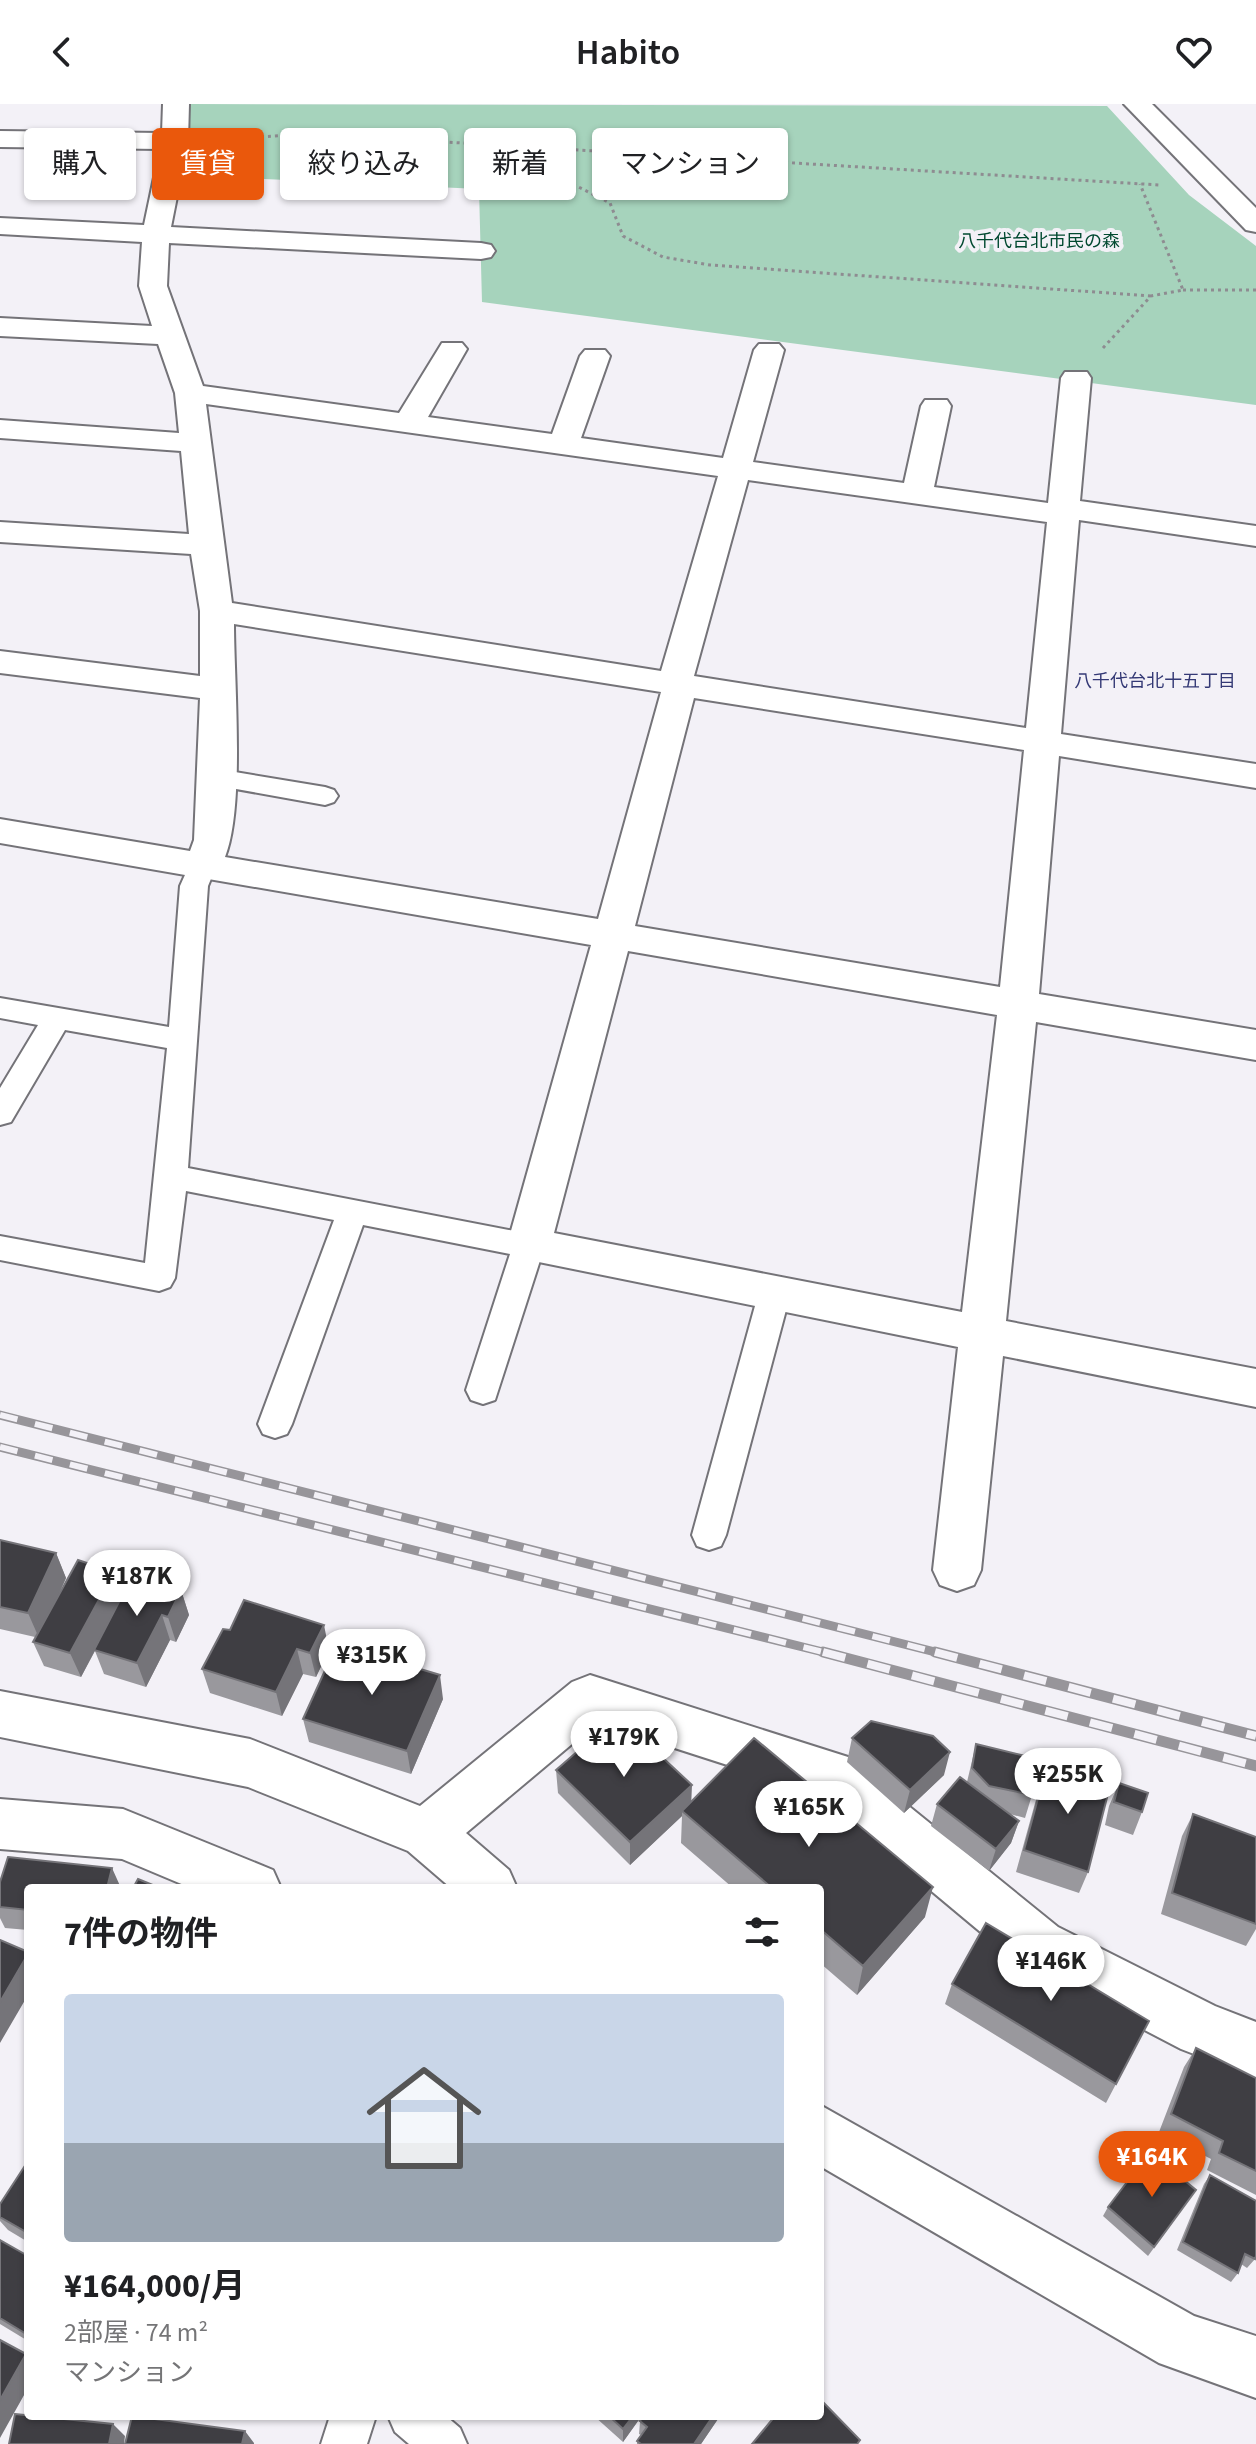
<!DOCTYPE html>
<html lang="ja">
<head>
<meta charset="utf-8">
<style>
  :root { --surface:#fff; --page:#f6f6f6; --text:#202124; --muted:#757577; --line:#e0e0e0; --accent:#ea580c }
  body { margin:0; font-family:"Source Sans 3","Noto Sans JP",sans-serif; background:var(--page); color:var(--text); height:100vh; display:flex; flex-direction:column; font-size:30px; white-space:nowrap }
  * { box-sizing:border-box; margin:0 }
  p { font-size:26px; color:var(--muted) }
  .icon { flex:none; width:44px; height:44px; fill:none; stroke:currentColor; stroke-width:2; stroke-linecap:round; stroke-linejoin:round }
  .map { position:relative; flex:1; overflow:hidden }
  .drawer { position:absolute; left:24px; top:1780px; width:800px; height:536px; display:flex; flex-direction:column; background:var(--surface); border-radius:8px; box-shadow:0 2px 6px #0004 }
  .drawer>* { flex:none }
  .hud { position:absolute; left:24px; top:24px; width:800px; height:72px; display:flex; gap:16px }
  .price { position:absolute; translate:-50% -68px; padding:0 18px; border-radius:28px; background:#fff; color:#222; font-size:26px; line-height:52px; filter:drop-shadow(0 2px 4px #0008) }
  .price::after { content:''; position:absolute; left:50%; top:48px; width:24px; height:18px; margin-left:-12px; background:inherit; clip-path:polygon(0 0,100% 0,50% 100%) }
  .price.active { background:var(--accent); color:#fff }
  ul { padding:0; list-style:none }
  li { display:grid; align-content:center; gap:16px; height:424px; padding:0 40px }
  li+li { border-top:2px solid var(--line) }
  li span { display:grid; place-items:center; height:248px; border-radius:8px; color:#555 }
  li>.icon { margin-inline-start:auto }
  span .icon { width:144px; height:144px; fill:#fffc; stroke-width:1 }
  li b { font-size:34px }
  h2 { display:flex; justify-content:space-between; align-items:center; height:96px; padding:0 40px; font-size:34px }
  .pill { padding:0 28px; border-radius:8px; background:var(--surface); box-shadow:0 2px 6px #0004; font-size:28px; line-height:72px }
  .pill.active { background:var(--accent); color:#fff }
  header { display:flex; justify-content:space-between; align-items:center; height:104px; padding:0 40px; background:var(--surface); font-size:36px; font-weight:600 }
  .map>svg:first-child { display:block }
  .green { fill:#a6d3bc }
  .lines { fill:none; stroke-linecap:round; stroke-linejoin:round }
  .lane-casing { stroke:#747378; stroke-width:4 }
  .street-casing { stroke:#747378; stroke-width:4 }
  .secondary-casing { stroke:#747378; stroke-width:4 }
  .path { stroke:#8e8c91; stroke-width:3; stroke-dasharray:3 4; stroke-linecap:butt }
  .lane { fill:#fff; fill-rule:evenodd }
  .street { fill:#fff; fill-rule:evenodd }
  .secondary { fill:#fff; fill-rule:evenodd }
  .rail-far1-casing { stroke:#97959a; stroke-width:9 }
  .rail-casing { stroke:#97959a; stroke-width:11 }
  .rail-far1 { stroke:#f3f1f7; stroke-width:6; stroke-dasharray:18; stroke-linecap:butt }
  .rail { stroke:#f3f1f7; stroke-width:8; stroke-dasharray:23; stroke-linecap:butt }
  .wall { fill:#99989d }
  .shaded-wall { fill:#757479 }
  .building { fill:#3f3e43; stroke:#757479; stroke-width:2 }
  .labels { text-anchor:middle; stroke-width:8; stroke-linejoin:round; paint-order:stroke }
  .far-park-label { font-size:18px; fill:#014930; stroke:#f3f1f7 }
  .far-neighbourhood-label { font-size:18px; fill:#343975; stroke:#f3f1f7 }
</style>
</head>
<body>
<header><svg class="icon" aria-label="back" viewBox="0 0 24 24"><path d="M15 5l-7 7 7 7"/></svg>Habito<svg class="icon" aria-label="heart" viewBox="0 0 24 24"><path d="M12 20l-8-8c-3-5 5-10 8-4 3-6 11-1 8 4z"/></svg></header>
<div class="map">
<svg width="1256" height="2340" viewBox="0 0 1256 2340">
  <rect width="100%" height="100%" fill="#f3f1f7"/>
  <!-- green -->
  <path class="green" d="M190,0l917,2 82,89 67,51v159l-774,-103 -3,-113 -298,-14z"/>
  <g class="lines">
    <!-- lane casing -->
    <g class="lane-casing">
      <path id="lane" d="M217,665l108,18 9,3 4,6 -4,6 -9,3 -117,-21 -4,-6 4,-6z
        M203,751l10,2 4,7 -9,22 -20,282 352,68 5,9 -50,155 -12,4 -12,-4 -5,-10 44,-136 -147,-29 -71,199 -5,10 -12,4 -12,-4 -5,-10 76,-204 -148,-29 -11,87 -5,9 -11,4 -159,-31v-24l145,27 22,-215 -102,-18 -54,92 -11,3v-37l38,-63 -38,-7v-20l169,29 11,-141 13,-29z
        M774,1178l11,4 5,9 -64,240 -5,11 -12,4 -12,-4 -5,-11 66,-240 5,-9z
        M330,2312h46l-9,28h-46z
        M388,2312h58l14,12 7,16h-58l-14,-12z"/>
    </g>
    <!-- street casing -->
    <g class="street-casing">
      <path id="street" d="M163,0h26l-1,37 -17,86 310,16 10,2 4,6 -4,6 -10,2 -312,-16 -2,43 36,100 196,27 43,-70h20l5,6 -39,68 124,17 28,-78 5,-6h20l5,6 -29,82 142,20 31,-108 5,-6h20l5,6 -31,112 151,21 17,-77 4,-6h22l4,6 -17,81 114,16 13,-125 4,-6h22l4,6 -11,123 176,25v20l-177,-26 -18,214 195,30v24l-197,-32 -20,238 217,36v30l-220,-38 -30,299 250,48v38l-253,-51 -22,214 -7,15 -17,6 -17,-6 -7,-15 25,-223 -444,-90 -7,-12 84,-300 -591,-102v-24l190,32 4,-11 6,-142 -200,-25v-22l200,25v-65l-9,-57 -191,-12v-20l189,12 -8,-83 -181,-13v-18l179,13 -4,-40 -17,-49 -158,-8v-18l152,8 -13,-40 3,-44 -142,-8v-16l144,7 16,-76 -160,-2v-16l162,2zM206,300l512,72 -57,195 -429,-68zM748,376l299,42 -21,206 -332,-52zM234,520l427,68 -63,227 -373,-62c20,-50 9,-175 9,-233zM694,594l330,52 -24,237 -365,-61zM628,847l369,64 -35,297 -408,-79z
        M590,1571l258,82 210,170 157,79 41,16v56l-75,-29 -161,-84 -206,-172 -217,-70 -131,110 43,37 8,18h-66l-43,-37 -160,-64 -248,-50v-46l250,48 170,67 152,-124z
        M0,1695l123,10 150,61 8,18h-90l-69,-29 -122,-10z
        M820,2001l374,211 62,20v62l-97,-35 -339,-197z"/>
    </g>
    <!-- secondary casing -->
    <g class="secondary-casing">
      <path id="secondary" d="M1124,0h28l104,104v24l-10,-2z"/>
    </g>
    <!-- path -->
    <path class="path" d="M219,35l94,-5 846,51
      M498,42l112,57 13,33 40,21 47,8 441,31
      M1183,186h73
      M1103,244l48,-52 32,-6 -43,-106"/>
    <!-- lane -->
    <use href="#lane" class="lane"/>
    <!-- street -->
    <use href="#street" class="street"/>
    <!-- secondary -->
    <use href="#secondary" class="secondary"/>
    <!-- rail-far1 casing -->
    <g class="rail-far1-casing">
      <path id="rail-far1" d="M0,1311l943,239
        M0,1343l831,207"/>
    </g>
    <!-- rail casing -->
    <g class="rail-casing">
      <path id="rail" d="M823,1548l433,114
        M935,1548l321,84"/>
    </g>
    <!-- rail-far1 -->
    <use href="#rail-far1" class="rail-far1"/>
    <!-- rail -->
    <use href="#rail" class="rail"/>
  </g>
  <!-- wall -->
  <path class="wall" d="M0,1436l56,13 10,25 -9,21 124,-9 8,25 -13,27 -6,-2 -24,47 -42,-13 -9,-23 -14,26 -37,-11 -11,-24 2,-5 -35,-8z
    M223,1525l106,21 -13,27 -13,-3 -21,42 -72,-23 -8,-24z
    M443,1595l-32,75 -102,-32 -6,-23z
    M852,1634l92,37 -40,38 -57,-51z
    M976,1640l56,51 -7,23 -15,-4 9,7 -8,22 -22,28 -58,-45 6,-22 30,-22z
    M1048,1657l40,111 -9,21 -63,-21 24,-87z
    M556,1666l135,33 234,114 -68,78 -37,-32v-75h-87l-52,-45 1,-27 -52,49 -72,-72z
    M1119,1679l23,29 -9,23 -28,-10 4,-19z
    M1193,1710l63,23v92l-10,17 -85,-32 21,-78z
    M0,1778l28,6v42l-23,-2 -5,-10z
    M952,1880l197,37 -43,82 -161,-99z
    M1196,1944l60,30v117l-49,-25 4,-11 -52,-27 25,-65z
    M28,2057v81l-20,-12 -8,-9v-17z
    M1210,2071l45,84 -8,9 -6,-4 -3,9 -7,9 -54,-32 27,-66z
    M1196,2086l-48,66 -45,-40 5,-9z
    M0,2136l28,16v85l-28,-17z
    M594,2312h126l-19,28h-64v-3l4,-6 -2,-1 1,-12 -2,-1 -15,21z"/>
  <!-- shaded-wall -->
  <path class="shaded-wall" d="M56,1449l10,25 -27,60 -11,-25z
    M114,1468l9,25 -42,80 -11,-24z
    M181,1486l8,25 -13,27 -8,-25z
    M162,1511l8,25 -24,47 -9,-24z
    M324,1521l5,25 -13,27 -6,-24z
    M297,1545l6,25 -21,42 -6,-24z
    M440,1571l3,24 -32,75 -4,-23z
    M950,1648l-6,23 -40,38 6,-23z
    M692,1681l-1,23 -9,3v5l-52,49v-23z
    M1019,1717l-8,22 -22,28 7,-22z
    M112,1764l9,20h-14z
    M933,1783l-8,30 -68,78 6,-29z
    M28,1850v41l-28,48v-41z
    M26,2250l2,2v32l-28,50v-38z
    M633,2312h5v5l-15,21v-13z
    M713,2312h7l-19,28h-7z
    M113,2320l12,12 -1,8h-15z
    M245,2327l9,12v1h-12z"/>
  <!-- building -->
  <path class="building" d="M0,1436l56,13 -28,60 -28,-6z
    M78,1456l36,12 -44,81 -37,-11z
    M133,1471l48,15 -13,27 -6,-2 -25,48 -43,-13z
    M244,1496l80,25 -14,28 -13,-4 -21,43 -74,-23 21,-40 7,1z
    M337,1540l103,31 -33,76 -104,-32z
    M618,1612l74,69 -62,57 -74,-72z
    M871,1617l62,15 17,16 -40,38 -58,-52z
    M754,1634l179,149 -70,79 -43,-37v-41h-48l-90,-77z
    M976,1640l62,15 -6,36 -43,-9 -17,-18z
    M1048,1657l63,21 -23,90 -64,-22z
    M960,1673l59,44 -23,28 -59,-45z
    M1119,1679l29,10 -6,19 -28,-10z
    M1193,1710l63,23v87l-84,-31z
    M8,1753l104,11 -5,20h-79v22l-28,-3v-25z
    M138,1775l22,9h-27z
    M986,1819l163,98 -33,63 -164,-100z
    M0,1836l28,12v2l-28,48z
    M1196,1944l60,30v93l-37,-18 4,-12 -52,-27z
    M1150,2048l46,38 -42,57 -46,-40z
    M28,2057v72l-28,-16v-13z
    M1210,2071l46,26v55l-1,3 -10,-5 -7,19 -55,-31z
    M0,2136l28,16v79l-28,-17z
    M0,2236l26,14 -26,46z
    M820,2295l40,41 -3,4h-105l23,-28h45z
    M15,2310l98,10 -4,20h-100z
    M132,2312l113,15 -3,13h-117z
    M609,2312h24l-10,13z
    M643,2312h70l-19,28h-53l-4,-3 10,-14 -7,-6z"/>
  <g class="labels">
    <!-- far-park labels -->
    <g class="far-park-label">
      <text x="1039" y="143">八千代台北市民の森</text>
    </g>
    <!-- far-neighbourhood labels -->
    <g class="far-neighbourhood-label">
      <text x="1155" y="583">八千代台北十五丁目</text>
    </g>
  </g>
</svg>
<b class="price" style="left:137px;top:1514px">¥187K</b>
<b class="price" style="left:372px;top:1593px">¥315K</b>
<b class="price" style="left:624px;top:1675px">¥179K</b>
<b class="price" style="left:1068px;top:1712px">¥255K</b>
<b class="price" style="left:809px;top:1745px">¥165K</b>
<b class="price" style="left:1051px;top:1899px">¥146K</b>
<b class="price active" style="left:1152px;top:2095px">¥164K</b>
<div class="hud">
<a class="pill">購入</a>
<a class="pill active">賃貸</a>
<a class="pill">絞り込み</a>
<a class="pill">新着</a>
<a class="pill">マンション</a>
</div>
<section class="drawer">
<h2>7件の物件<svg class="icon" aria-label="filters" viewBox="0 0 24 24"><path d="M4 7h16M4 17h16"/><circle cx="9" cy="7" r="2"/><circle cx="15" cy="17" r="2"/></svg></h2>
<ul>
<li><span style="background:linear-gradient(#c9d6e8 60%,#9aa5b1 0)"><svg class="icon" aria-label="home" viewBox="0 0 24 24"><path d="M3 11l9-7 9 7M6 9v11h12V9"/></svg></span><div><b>¥164,000/月</b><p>2部屋 · 74 m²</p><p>マンション</p></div></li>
</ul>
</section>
</div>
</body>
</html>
